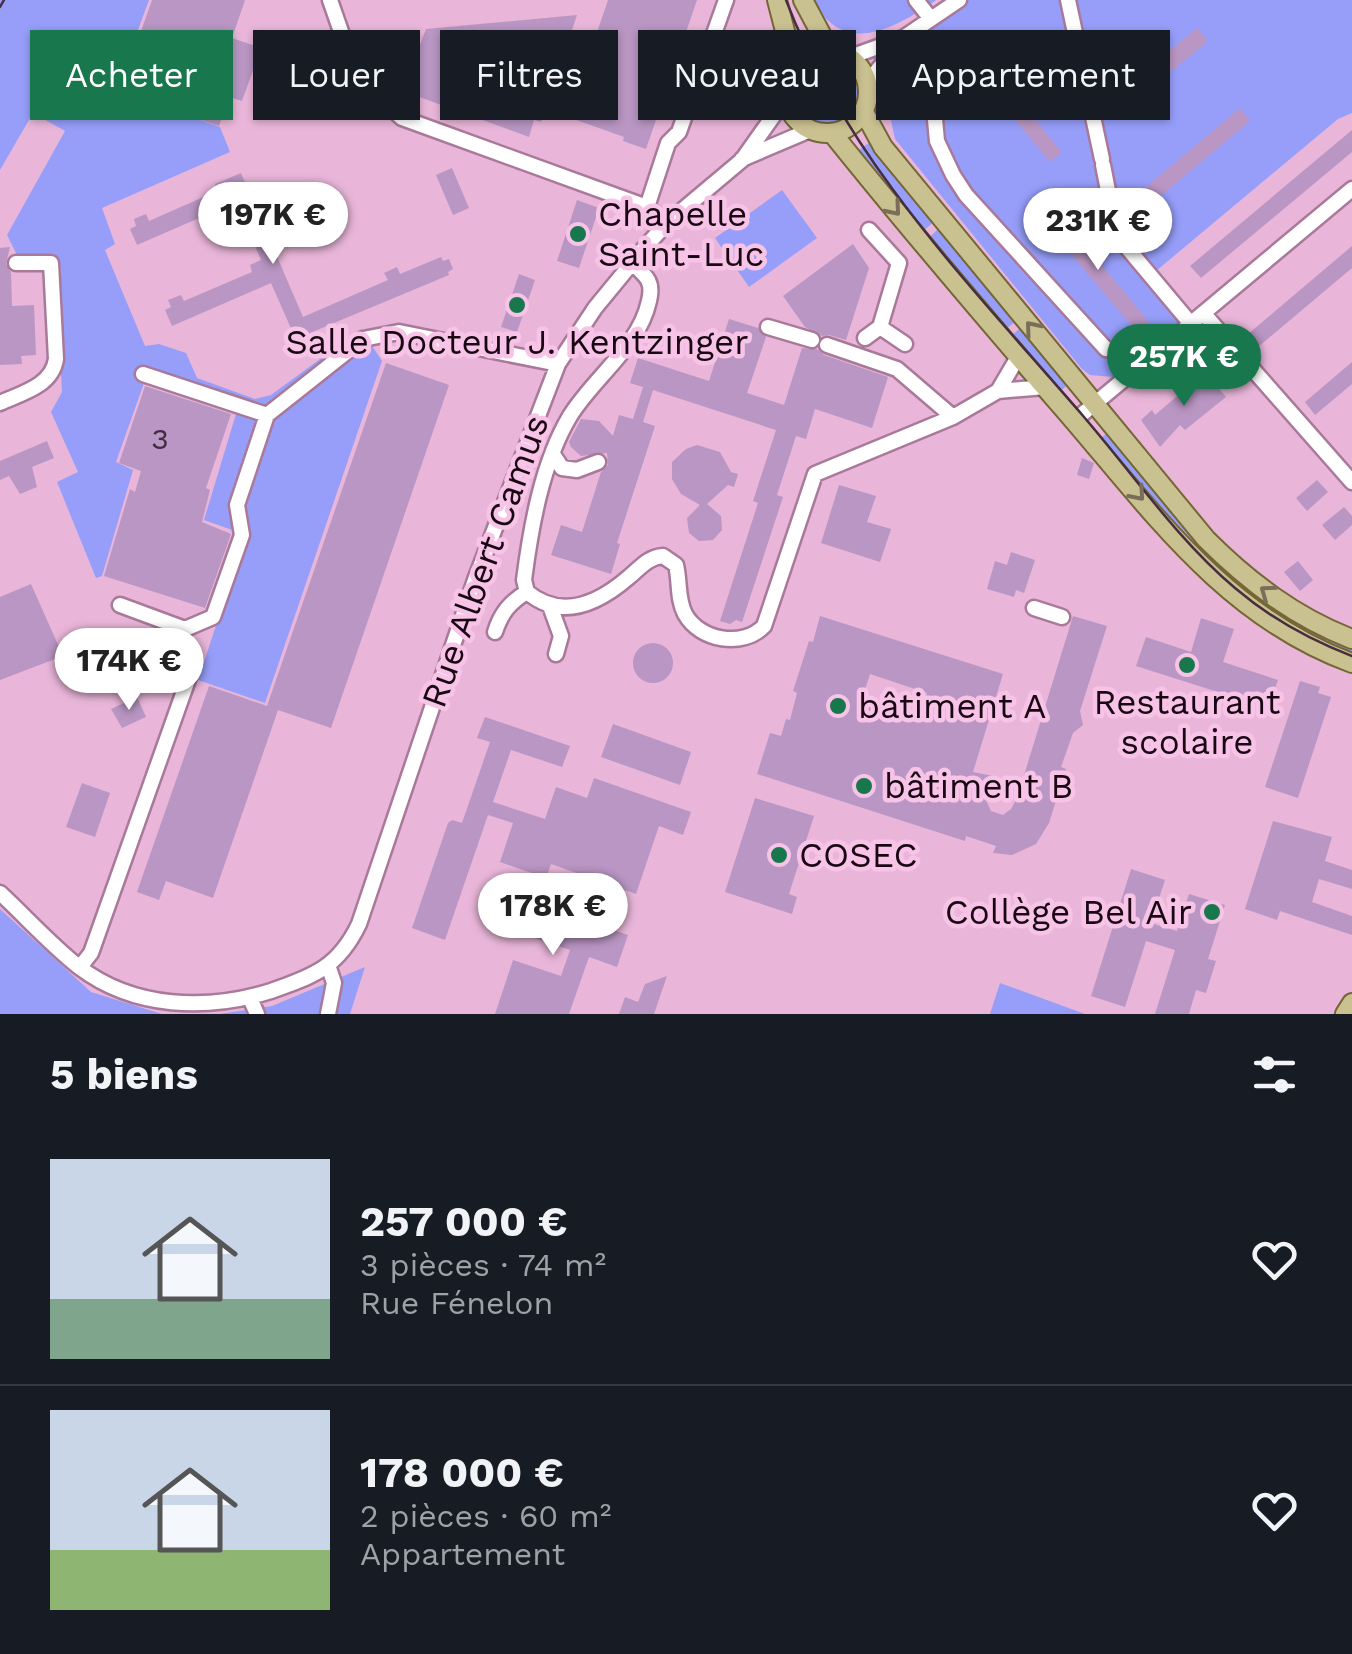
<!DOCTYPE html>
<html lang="fr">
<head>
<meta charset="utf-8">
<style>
  :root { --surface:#171b24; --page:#20242c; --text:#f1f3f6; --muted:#9ea1a6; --line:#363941; --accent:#18774d }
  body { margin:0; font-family:"Work Sans",sans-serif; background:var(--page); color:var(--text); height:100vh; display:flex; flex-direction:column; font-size:38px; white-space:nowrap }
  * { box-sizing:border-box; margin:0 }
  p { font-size:32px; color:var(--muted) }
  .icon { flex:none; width:55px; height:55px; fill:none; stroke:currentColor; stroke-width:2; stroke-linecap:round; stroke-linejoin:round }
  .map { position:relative; height:1014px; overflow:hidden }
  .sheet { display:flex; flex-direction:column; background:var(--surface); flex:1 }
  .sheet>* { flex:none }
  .banner { position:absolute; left:30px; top:30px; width:1292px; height:90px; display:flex; gap:20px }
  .price { position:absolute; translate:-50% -85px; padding:0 22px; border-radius:35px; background:#fff; color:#222; font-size:32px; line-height:65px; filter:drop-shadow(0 2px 5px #0008) }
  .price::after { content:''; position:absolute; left:50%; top:60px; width:30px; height:22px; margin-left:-15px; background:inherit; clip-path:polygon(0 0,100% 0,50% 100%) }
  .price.on { background:var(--accent); color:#fff }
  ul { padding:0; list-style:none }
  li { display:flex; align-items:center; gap:30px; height:250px; padding:0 50px }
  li+li { border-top:2px solid var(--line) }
  li span { display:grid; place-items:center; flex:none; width:280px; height:200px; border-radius:0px; color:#555 }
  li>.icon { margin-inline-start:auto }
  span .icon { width:120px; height:120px; fill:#fffc; stroke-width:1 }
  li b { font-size:42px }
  h2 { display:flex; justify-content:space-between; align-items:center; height:120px; padding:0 50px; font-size:42px }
  .pill { padding:0 35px; border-radius:0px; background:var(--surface); box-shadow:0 2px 8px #0004; font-size:35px; line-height:90px }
  .pill.on { background:var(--accent); color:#fff }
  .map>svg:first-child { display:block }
  .green { fill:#969efa }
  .building { fill:#b996c3; fill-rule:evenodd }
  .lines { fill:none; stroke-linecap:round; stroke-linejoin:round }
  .minor-casing { stroke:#a9799a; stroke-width:19 }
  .major-casing { stroke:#756636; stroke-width:22 }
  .minor { stroke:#fff; stroke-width:14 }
  .major { stroke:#cac191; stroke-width:18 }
  .tram { stroke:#462e3f; stroke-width:2.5 }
  .oneway { stroke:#7a6e59 }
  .poi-dot { fill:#18774d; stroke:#f7c3e6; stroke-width:4 }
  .labels { text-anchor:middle; stroke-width:9; stroke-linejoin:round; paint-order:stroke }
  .number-label { font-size:30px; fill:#412c40 }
  .poi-label { font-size:35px; fill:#190814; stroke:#f7c3e6; text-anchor:start }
  .street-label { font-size:35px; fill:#190814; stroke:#f7c3e6 }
</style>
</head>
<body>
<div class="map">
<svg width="1352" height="1014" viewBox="0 0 1352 1014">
  <rect width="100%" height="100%" fill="#e9b6d9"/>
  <!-- green -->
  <path class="green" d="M0,0h149l-29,79 72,26 -3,11 31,11 10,25 -128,56 13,36 -10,6 40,96 14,-2 27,9 11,25 58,21 16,-4 90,-66 21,32 -117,342 -67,-23 48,-145 -42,-15 32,-106 -92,-31 -28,79 17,8 -31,106 -6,2 -39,-96 21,-10 -27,-60 11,-20 -7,-132 -36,-1 -12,-24 58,-104 -32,-18 -33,57z
    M813,0h123c-42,29 -92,58 -123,0z
    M959,0h393v113l-14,6 -188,157 41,48 -66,54 -35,-3 -8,-6 -187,-230 -6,-28 5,-26 30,-46 7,-20z
    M795 92a31 31 0 1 1 62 0a31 31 0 1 1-62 0Z
    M873,140l64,79 -17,15 -64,-82z
    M782,190l35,48 -68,49 -34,-49z
    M938,229l77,93 -9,7 -76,-92z
    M1024,325l47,57 -14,12 -50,-55z
    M1112,429l83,104 157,111v15l-117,-65 -139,-152z
    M0,909l91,83 71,22h-162z
    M365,967l-15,47h-131l53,-8z
    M1000,983l85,31h-95z"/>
  <!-- building -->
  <path class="building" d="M152,0h93l-13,38 29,10 -19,53 -13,-4 -10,29 -29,-10 5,-13 -70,-26z
    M608,0h89l-51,149 -23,-8 1,-4 -56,-20z
    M577,15l-36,107 -7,-2 -5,17 -118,-43 -5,-12 20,-53zM514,50l17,6 -15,44 -74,-25 6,-18z
    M1197,28l11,13 -81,67 -11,-13z
    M973,45l89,107 -12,10 -89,-107z
    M1240,108l10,13 -106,89 -11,-12z
    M1352,130v22l-151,126 -11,-12z
    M452,168l17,40 -16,7 -17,-40z
    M241,173l62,144 85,-37 -4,-7 13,-6 3,7 41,-17 2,4 6,-2 4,10 -5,3 1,3 -139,58 1,3 -14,6 -26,-59 -99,43 -7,-16 6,-3 -3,-7 13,-5 3,6 68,-29 -2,-7 11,-5 -25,-58 -99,43 -7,-16 6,-3 -2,-7 12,-5 3,7 68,-30 -2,-7z
    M577,200l22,8 -20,60 -22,-7z
    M1060,215l89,107 -12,10 -90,-106z
    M853,244l16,24 -23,72 -17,-5 -7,1 -17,-9 -22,-31z
    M1352,246v22l-94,79 -10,-13z
    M10,247l-4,17 5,8 1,34 22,-1 2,50 -15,1 1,8 -22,1v-117z
    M519,274l16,6 -18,52 -16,-5z
    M729,319l29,9 8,9 -19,56 37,12 18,-57 15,1 7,6 64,22 -16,51 -57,-19 -9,30 -10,-3 -19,59 6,2 -41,125 -6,-2 -6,4 -10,-3 38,-118 -5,-2 23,-71 -123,-40 -10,32 12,4 -38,117 3,1 -9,30 -60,-19 10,-30 21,7 19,-60 7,-7 -1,-12 -26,3 -10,-9 -2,-5 12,-23 18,2 14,15 6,-21 14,4 10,-32 -13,-4 8,-25 71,23z
    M1352,362v22l-37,31 -10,-13z
    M386,363l63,22 -118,343 -53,-18 -65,188 -47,-17 -7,19 -22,-8 72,-206 58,20z
    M1205,372l21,25 -41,33 -5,-5 -20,22 -19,-27 11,-10 3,5z
    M145,386l86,28 -25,74 4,2 -8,32 29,12 -26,74 -101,-32 26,-87 5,3 6,-21 -22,-8z
    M47,441l7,17 -22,9 5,20 -17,7 -11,-18 -9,4v-19z
    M697,445l23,7 11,20 7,2 -4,13 -6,-2 -21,19 14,12 1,14 -9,10 -14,1 -10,-8 -2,-15 13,-13 -19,-11 -9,-15v-17l14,-13z
    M1082,458l12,5 -5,16 -12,-4z
    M1317,480l11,12 -21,19 -11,-13z
    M839,485l37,11 -9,26 24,7 -11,33 -59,-19z
    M1344,507l8,9v9l-17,15 -13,-15z
    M1011,552l24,8 -11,33 -8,-3 -2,7 -27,-8 8,-28 12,4z
    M1298,561l15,19 -13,11 -16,-19z
    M31,584l32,72 -63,24v-83z
    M820,616l183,58 -30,98 20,4 -8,22 6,13 12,4 8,-6 6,-11 56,-182 34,10 -27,85 3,14 -10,8 -12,34 5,2 -17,54 -13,21 -24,11 -19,-2 3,-7 -30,-10 -1,5 -208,-67 13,-41 11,3 5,-17 4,1 7,-27 -4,-2 16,-50 4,1zM870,674l57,19 -8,24 -57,-18z
    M1201,618l33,11 -11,33 55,18 -10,28 -132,-42 10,-29 45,15z
    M633 663a20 20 0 1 1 40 0a20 20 0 1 1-40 0Z
    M1300,681l20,6 -2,6 13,4 -33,101 -33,-11z
    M137,697l9,20 -24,11 -11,-19z
    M485,717l85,29 -8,21 -51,-17 -18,52 52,17 11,-32 31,11 7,-20 97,34 -8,23 -24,-9 -23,68 -85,-30 -5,14 -46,-16 13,-39 -25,-8 -43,125 -33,-12 36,-105 4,-3 10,3 28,-81 -13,-4z
    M613,724l78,28 -11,33 -79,-28z
    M82,783l28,10 -15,44 -29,-10z
    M755,798l59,18 -25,78 8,3 -5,17 -67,-22z
    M1273,821l59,16 -7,24 27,9v19l-33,-10 -7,23 40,14v19l-72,-24 -3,9 -32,-11z
    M1131,869l34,11 -14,43 26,8 12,-37 36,11 -17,54 8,2 -10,32 -10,-3 -7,24h-34l20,-64 -29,-9 -21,66 -34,-11z
    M510,894l118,41 -11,32 -28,-10 -20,57h-74l18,-54 48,16 9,-26 -71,-24z
    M667,976l-13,38h-35l6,-17 13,5 7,-18z"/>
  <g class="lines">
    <!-- minor casing -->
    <g class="minor-casing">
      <path id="minor" d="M330,0l23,66 11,17 38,35 245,89 20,16
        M916,0l15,19
        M1068,0l34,159
        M917,29l14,48 6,64 16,34 13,20 140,154 20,3 12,15
        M850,57l53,-19 56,-38
        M868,82l35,-43
        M742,159l68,-29
        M1103,165l9,46 12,33 67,80
        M647,207l21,-64 11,-11 47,-132
        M632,263c14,13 22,18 17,38 -10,46 -55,76 -79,115 -28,47 -39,110 -46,164l3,12c35,29 72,11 102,-15 11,-9 19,-20 34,-21l13,9c4,16 1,34 9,49 15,27 58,34 79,12l51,-152 138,-57 45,-26
        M1204,314l148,168
        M768,327l44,13
        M880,327l25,17
        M865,338l15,-11 19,-64 -30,-33
        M827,345l70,24 56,48
        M1018,357l-20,34 47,-4
        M143,374l124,41 96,-76 36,-7 159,32
        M0,403c22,-10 52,-17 56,-44l-5,-96h-35
        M1074,421l278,-232
        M554,456l8,12 15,2 21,-8
        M120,605l65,24 28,-12 29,-82 -5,-30 30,-90
        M550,606l11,30 -5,18
        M1034,608l28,9
        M495,632c6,-19 15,-30 32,-40
        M0,893c27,25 51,52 79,74 55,42 128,44 192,24 44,-15 68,-25 88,-67l116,-344 83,-216 37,-56 51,-62 21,-23 75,-63 44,-62
        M80,967l11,-14 98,-276
        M250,998l7,16
        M328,1014l6,-31 -6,-18"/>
    </g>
    <!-- major casing -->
    <g class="major-casing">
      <path id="major" d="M777,0l17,66
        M803,0l27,51
        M786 92a41 41 0 1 1 82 0a41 41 0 1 1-82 0Z
        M864,112l19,35 323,392c43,43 89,78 146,100
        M832,133c73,91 148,179 224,267 89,101 164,215 296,263
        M1345,1014l7,-11"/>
    </g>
    <!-- minor -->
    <use href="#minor" class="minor"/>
    <!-- major -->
    <use href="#major" class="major"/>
    <!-- tram -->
    <path class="tram" d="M786,0c61,161 187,288 298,417 49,57 93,122 151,171 34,29 75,52 117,68
      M0,7l4,-7"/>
  </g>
  <!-- one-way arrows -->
  <defs><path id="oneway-chevron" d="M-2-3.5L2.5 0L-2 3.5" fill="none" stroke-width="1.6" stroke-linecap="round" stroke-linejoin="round" transform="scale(2.5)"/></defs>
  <g class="oneway">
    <use href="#oneway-chevron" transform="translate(894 209) rotate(50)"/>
    <use href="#oneway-chevron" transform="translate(1032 328) rotate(-130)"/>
    <use href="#oneway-chevron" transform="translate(1138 494) rotate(49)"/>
    <use href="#oneway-chevron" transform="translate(1267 592) rotate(-144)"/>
  </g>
  <!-- markers -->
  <g class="poi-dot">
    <circle cx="578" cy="234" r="10"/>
    <circle cx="517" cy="305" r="10"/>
    <circle cx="1187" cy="665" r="10"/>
    <circle cx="838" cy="706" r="10"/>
    <circle cx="864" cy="786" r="10"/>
    <circle cx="779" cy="855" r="10"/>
    <circle cx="1212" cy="912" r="10"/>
  </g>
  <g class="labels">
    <!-- number labels -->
    <g class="number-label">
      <text x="160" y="449">3</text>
    </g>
    <!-- poi labels -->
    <g class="poi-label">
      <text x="598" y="226">Chapelle<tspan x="598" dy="40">Saint-Luc</tspan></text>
      <text x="517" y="354" text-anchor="middle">Salle Docteur J. Kentzinger</text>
      <text x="1187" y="714" text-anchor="middle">Restaurant<tspan x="1187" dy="40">scolaire</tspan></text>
      <text x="858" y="718">bâtiment A</text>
      <text x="884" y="798">bâtiment B</text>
      <text x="799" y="867">COSEC</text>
      <text x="1192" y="924" text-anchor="end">Collège Bel Air</text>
    </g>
    <!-- street labels -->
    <g class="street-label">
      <text transform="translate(485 561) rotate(-70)" y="12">Rue Albert Camus</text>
    </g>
  </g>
</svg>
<b class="price" style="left:273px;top:267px">197K €</b>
<b class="price" style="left:1098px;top:273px">231K €</b>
<b class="price on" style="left:1184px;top:409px">257K €</b>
<b class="price" style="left:129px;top:713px">174K €</b>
<b class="price" style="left:553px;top:958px">178K €</b>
<div class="banner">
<a class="pill on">Acheter</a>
<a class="pill">Louer</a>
<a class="pill">Filtres</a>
<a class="pill">Nouveau</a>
<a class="pill">Appartement</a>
</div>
</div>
<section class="sheet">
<h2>5 biens<svg class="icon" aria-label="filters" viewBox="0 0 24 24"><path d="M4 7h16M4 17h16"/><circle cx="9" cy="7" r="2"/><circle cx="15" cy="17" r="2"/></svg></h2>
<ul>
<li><span style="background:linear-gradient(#c9d6e8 70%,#7fa58c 0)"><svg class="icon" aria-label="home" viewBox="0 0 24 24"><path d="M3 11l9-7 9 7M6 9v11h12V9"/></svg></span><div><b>257 000 €</b><p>3 pièces · 74 m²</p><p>Rue Fénelon</p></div><svg class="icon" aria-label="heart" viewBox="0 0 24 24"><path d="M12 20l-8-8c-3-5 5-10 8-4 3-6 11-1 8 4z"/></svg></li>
<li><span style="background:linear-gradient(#c9d6e8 70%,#8fb573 0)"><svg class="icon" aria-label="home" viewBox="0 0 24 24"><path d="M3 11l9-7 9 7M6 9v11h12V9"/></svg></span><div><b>178 000 €</b><p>2 pièces · 60 m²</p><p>Appartement</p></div><svg class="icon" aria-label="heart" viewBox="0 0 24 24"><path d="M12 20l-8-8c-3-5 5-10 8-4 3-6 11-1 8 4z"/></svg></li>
</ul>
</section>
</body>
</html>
